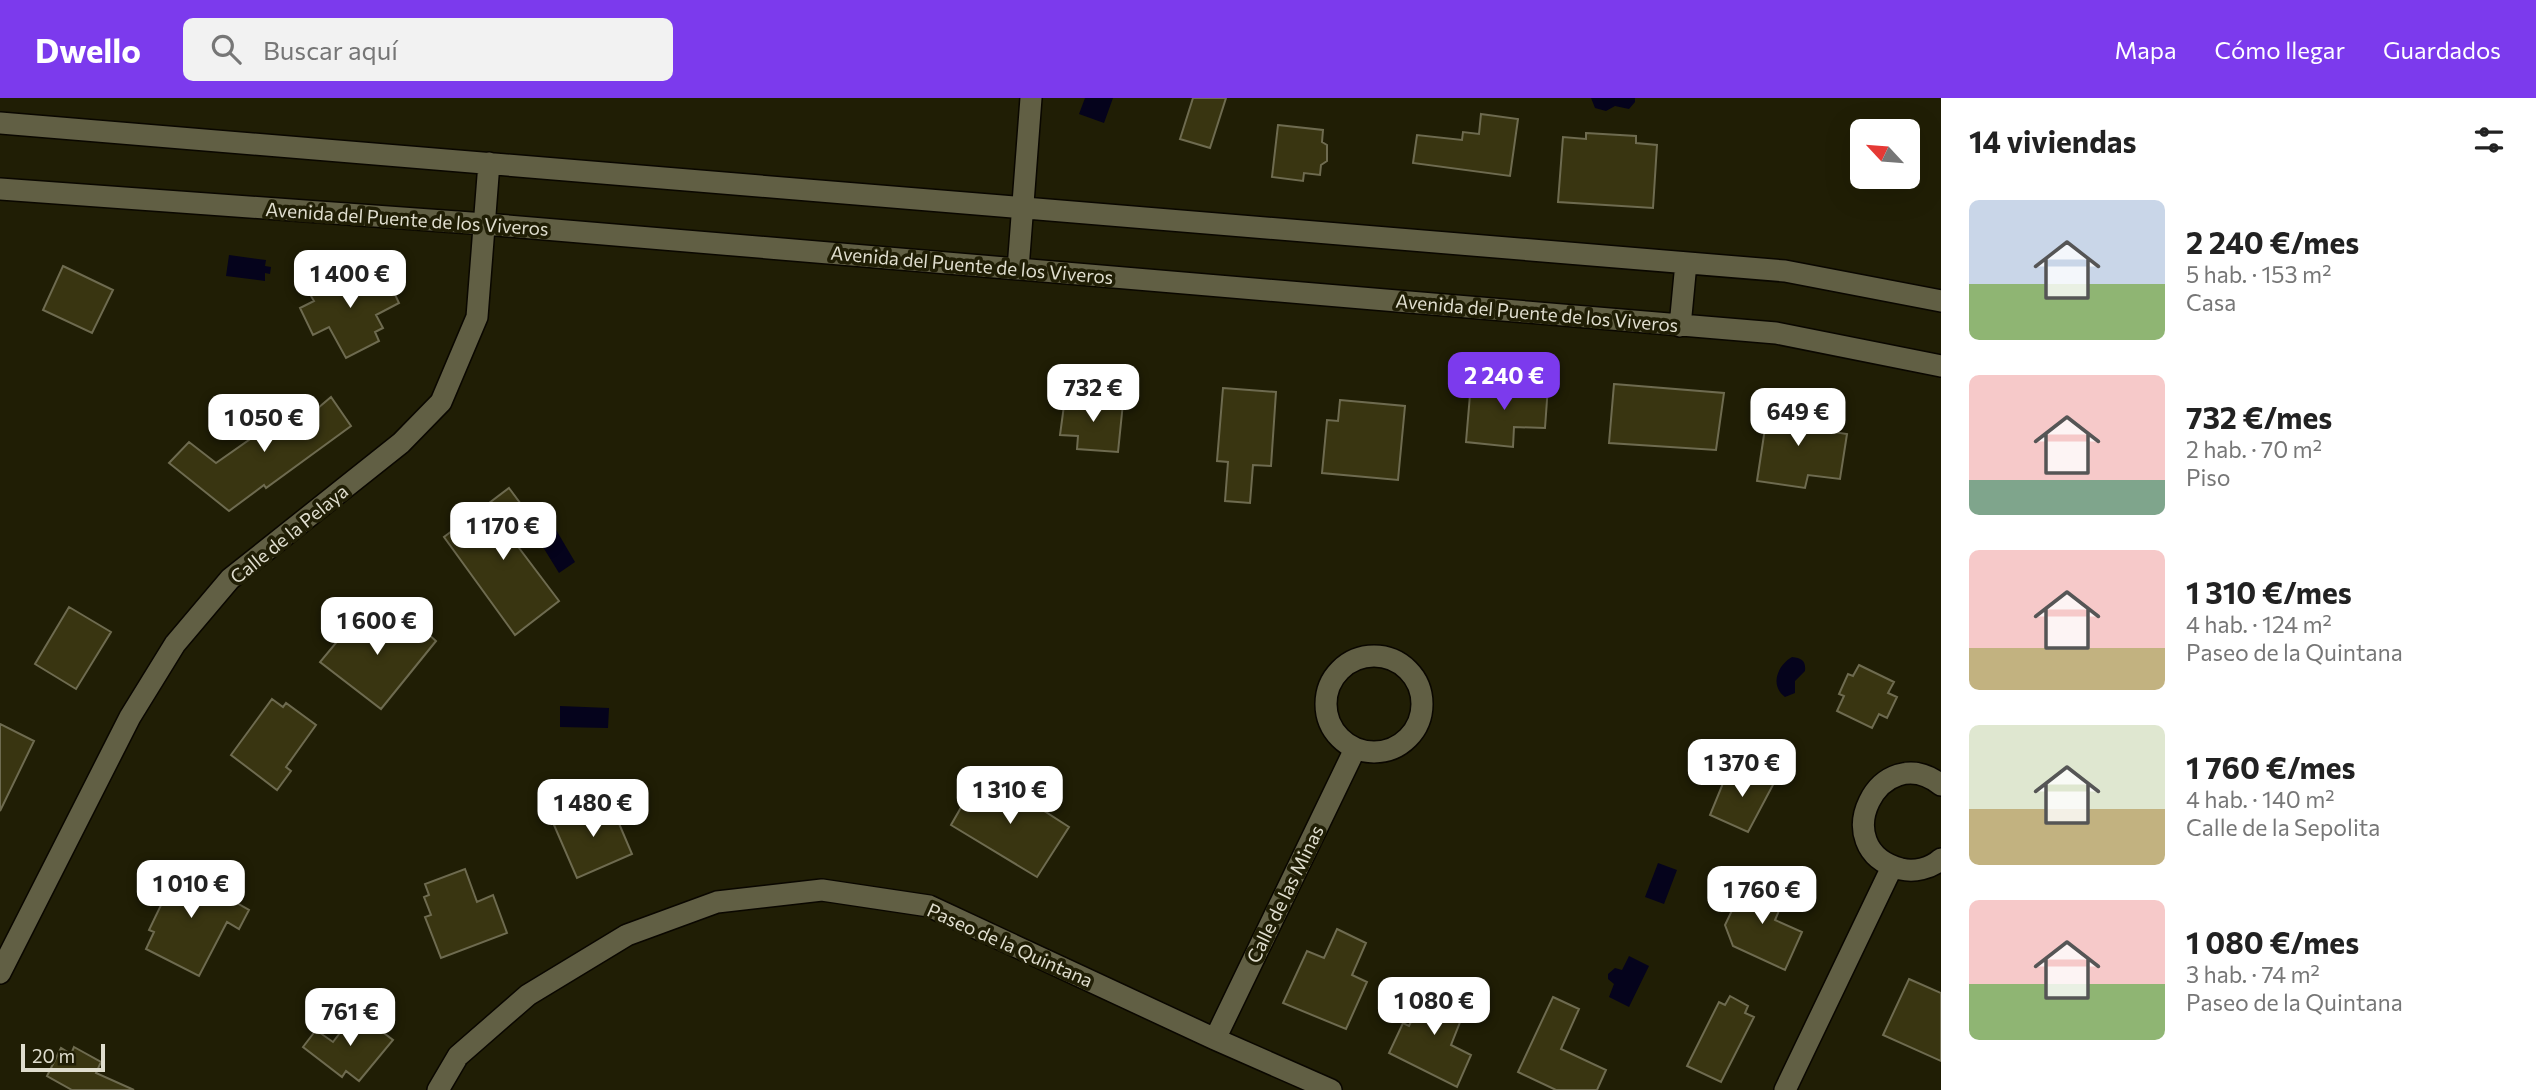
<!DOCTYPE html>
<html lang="es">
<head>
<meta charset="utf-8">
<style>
  :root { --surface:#fff; --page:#f2f2f2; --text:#222; --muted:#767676; --accent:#7c3aed }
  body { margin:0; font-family:Commissioner,sans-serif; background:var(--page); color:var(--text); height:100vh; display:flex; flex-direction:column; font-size:26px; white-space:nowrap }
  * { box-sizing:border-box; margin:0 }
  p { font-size:23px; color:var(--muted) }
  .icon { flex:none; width:38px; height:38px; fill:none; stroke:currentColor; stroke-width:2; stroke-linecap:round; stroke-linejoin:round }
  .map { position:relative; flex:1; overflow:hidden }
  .sheet { display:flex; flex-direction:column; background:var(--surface); width:595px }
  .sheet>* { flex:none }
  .needle { width:46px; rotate:296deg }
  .fabs { position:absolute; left:1850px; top:21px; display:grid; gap:14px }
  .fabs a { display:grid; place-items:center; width:70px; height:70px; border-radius:10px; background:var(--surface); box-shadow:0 7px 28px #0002; font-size:35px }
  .scale { position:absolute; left:21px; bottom:18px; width:84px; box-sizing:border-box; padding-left:7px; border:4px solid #dfddce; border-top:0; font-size:19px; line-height:24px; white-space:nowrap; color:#dfddce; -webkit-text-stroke:5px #201e05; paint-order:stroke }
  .price { position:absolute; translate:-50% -60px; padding:0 16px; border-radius:14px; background:#fff; color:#222; font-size:23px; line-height:46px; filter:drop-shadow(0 2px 4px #0008) }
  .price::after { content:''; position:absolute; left:50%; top:42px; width:21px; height:16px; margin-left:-10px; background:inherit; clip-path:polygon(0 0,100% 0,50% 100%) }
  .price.current { background:var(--accent); color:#fff }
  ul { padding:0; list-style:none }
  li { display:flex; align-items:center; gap:21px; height:175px; padding:0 28px }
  li span { display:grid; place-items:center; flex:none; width:196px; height:140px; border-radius:10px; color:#555 }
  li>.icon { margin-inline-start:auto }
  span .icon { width:84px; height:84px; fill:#fffc; stroke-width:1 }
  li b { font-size:30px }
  h2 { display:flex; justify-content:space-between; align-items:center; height:84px; padding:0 28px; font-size:30px }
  header { display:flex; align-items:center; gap:42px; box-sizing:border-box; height:98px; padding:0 35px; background:var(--accent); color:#fff }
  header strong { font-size:33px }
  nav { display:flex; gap:38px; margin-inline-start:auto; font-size:24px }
  .search { width:490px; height:63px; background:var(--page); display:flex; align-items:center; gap:18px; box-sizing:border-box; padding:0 24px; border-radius:10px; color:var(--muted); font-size:26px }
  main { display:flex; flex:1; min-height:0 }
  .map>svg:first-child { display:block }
  .water { fill:#05031c }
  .building { fill:#393511; stroke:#6e6b50; stroke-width:2 }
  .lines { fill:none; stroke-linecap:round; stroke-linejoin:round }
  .minor-casing { stroke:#0a0700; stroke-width:24 }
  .minor { stroke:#615f44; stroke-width:21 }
  .labels { text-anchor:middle; stroke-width:7; stroke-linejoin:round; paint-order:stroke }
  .street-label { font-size:19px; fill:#dfddce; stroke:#201e05 }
</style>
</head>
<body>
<header>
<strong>Dwello</strong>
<div class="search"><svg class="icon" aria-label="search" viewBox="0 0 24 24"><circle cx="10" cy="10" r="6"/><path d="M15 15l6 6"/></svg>Buscar aquí</div>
<nav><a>Mapa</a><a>Cómo llegar</a><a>Guardados</a></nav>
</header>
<main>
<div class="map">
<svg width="1941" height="992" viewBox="0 0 1941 992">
  <rect width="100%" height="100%" fill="#201e05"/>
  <!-- water -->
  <path class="water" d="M1085,0h28l-9,25 -25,-9z
    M1591,0h44v4l-6,7 -14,-3 -9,5 -11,-3z
    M229,157l37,5 -1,6 6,1 -1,7 -5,-1v8l-39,-5z
    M555,430l20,34 -16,11 -21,-34z
    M1792,559c10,1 14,4 13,14l-10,10v12l-10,4c-16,-12 -7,-32 7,-40z
    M560,608l49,2 -1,20 -48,-1z
    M1658,765l19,7 -13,34 -19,-7z
    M1629,858l20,10 -20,41 -20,-10 5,-13 -6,-5v-5l7,-6 7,2z"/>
  <!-- building -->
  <path class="building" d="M1193,0h33l-16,50 -30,-9z
    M1481,16l37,5 -8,57 -97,-13 4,-28 45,5 1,-8 16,2z
    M1278,27l45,5 -1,12 5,3v16l-6,4 -1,10 -16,-2 -1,8 -31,-4z
    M1586,35l50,3v7l21,2 -4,63 -95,-6 5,-65 23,2z
    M63,168l50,24 -21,43 -49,-23z
    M383,171l16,34 -23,12 7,13 -8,4 4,9 -33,17 -17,-31 -16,8 -13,-27 14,-7 -6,-10 39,-20 6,13z
    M1471,285l77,3 -3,42 -31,-1 -1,20 -47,-5z
    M1614,286l110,9 -8,57 -107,-7z
    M1223,290l53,4 -5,74 -18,-1 -3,38 -25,-2 3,-39 -11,-1z
    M310,299l8,11 13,-11 20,29 -85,62 -2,-3 -35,26 -60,-48 20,-21 27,21z
    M1065,300l58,5 -5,49 -41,-3 1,-13 -18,-1z
    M1340,302l65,6 -7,74 -76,-7 5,-53 11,1z
    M1769,304l47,7 -3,20 34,5 -7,45 -32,-4 -3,13 -48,-7z
    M509,390l23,31 -22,17 49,65 -44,34 -71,-98z
    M69,509l42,25 -35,57 -41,-25z
    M360,516l13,10 5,-7 15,11 5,-7 12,11 7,-8 19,17 -55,68 -61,-47z
    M1859,567l35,17 -6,11 9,4 -10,21 -8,-4 -7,14 -35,-17 7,-15 -5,-2 9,-20 5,2z
    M272,601l11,8 3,-4 30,22 -30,42 5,4 -14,19 -46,-35z
    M0,626l34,17 -34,70z
    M1728,673l17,8 5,-8 25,10 -27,51 -38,-17z
    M990,678l79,51 -32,50 -86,-52 24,-42 8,6z
    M609,702l23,54 -55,24 -23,-53z
    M175,765l26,13 -3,5 51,29 -10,19 -12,-7 -28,54 -53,-27 8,-17 -5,-2 14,-29 -6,-3z
    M465,771l12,33 16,-7 14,38 -66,25 -16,-41 6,-2 -7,-18 5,-2 -4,-11z
    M1747,781l38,18 -10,23 27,12 -17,38 -52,-24 -8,-21z
    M1337,831l29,14 -14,32 15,7 -21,47 -63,-26 24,-52 17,7z
    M1909,881l32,14v68l-58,-26z
    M1438,889l30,15 -17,43 20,10 -14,32 -68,-34 14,-30 6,3 18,-37z
    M1730,898l18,10 -3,7 9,4 -33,65 -34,-16 32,-64 6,3z
    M1553,899l26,12 -18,40 45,21 -9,20h-41l-38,-18z
    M356,914l37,28 -34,41 -13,-10 -4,6 -39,-30 13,-17 17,12z
    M74,949l27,15 -5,11 38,17h-62l-25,-14 14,-28 10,6z"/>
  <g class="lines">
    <!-- minor casing -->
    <g class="minor-casing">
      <path id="minor" d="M0,25l1785,148 156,30
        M0,91l485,35 1291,109 165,33
        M1018,171l13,-171
        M1680,228l6,-63
        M1326 606a48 48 0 1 1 96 0a48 48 0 1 1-96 0Z
        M1941,687c-61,-48 -117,64 -40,84 13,3 29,0 40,-10
        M0,875l130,-256 45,-73 55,-65 171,-136 40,-41 36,-85 12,-154
        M1215,941l140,-290
        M438,992l20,-34 70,-61 99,-60 90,-33 105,-12 107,16 286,133 116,51
        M1785,992l107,-223"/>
    </g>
    <!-- minor -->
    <use href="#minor" class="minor"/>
  </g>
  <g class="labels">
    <!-- street labels -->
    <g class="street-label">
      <text transform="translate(407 121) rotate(4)" y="7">Avenida del Puente de los Viveros</text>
      <text transform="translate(972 167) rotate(5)" y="7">Avenida del Puente de los Viveros</text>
      <text transform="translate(1537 215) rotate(5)" y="7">Avenida del Puente de los Viveros</text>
      <text transform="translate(289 436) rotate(-39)" y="7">Calle de la Pelaya</text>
      <text transform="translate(1285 796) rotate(-64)" y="7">Calle de las Minas</text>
      <text transform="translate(1010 847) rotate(24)" y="7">Paseo de la Quintana</text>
    </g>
  </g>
</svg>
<div class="fabs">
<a><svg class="needle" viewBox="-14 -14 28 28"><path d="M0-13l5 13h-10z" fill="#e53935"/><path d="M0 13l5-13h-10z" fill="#767676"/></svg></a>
</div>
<div class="scale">20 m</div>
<b class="price" style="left:350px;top:212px">1 400 €</b>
<b class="price current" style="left:1504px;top:314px">2 240 €</b>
<b class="price" style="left:1093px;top:326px">732 €</b>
<b class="price" style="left:1798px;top:350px">649 €</b>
<b class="price" style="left:264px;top:356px">1 050 €</b>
<b class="price" style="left:503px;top:464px">1 170 €</b>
<b class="price" style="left:377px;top:559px">1 600 €</b>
<b class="price" style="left:1742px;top:701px">1 370 €</b>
<b class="price" style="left:1010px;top:728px">1 310 €</b>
<b class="price" style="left:593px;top:741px">1 480 €</b>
<b class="price" style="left:191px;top:822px">1 010 €</b>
<b class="price" style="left:1762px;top:828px">1 760 €</b>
<b class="price" style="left:1434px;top:939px">1 080 €</b>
<b class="price" style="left:350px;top:950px">761 €</b>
</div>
<section class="sheet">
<h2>14 viviendas<svg class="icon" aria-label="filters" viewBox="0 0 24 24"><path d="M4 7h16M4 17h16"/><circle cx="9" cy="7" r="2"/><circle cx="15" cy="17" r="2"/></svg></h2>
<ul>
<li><span style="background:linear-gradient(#c9d6e8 60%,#8fb573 0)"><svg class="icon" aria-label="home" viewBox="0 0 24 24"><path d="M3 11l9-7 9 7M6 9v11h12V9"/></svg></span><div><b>2 240 €/mes</b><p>5 hab. · 153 m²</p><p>Casa</p></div></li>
<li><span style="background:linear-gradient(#f6c9c9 75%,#7fa58c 0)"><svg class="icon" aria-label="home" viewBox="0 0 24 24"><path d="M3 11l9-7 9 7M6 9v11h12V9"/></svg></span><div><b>732 €/mes</b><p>2 hab. · 70 m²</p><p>Piso</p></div></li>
<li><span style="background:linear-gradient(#f6c9c9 70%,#c2b280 0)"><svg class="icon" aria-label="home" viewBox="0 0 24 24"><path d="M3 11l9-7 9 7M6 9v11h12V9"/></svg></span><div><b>1 310 €/mes</b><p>4 hab. · 124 m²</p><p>Paseo de la Quintana</p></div></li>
<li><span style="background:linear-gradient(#dfe7d0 60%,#c2b280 0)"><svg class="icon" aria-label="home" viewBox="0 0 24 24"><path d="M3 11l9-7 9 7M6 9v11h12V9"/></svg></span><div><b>1 760 €/mes</b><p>4 hab. · 140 m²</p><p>Calle de la Sepolita</p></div></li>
<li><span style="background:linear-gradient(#f6c9c9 60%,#8fb573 0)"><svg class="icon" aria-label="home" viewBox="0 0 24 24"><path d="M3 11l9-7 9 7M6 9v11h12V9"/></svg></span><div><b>1 080 €/mes</b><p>3 hab. · 74 m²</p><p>Paseo de la Quintana</p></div></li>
</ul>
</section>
</main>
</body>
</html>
